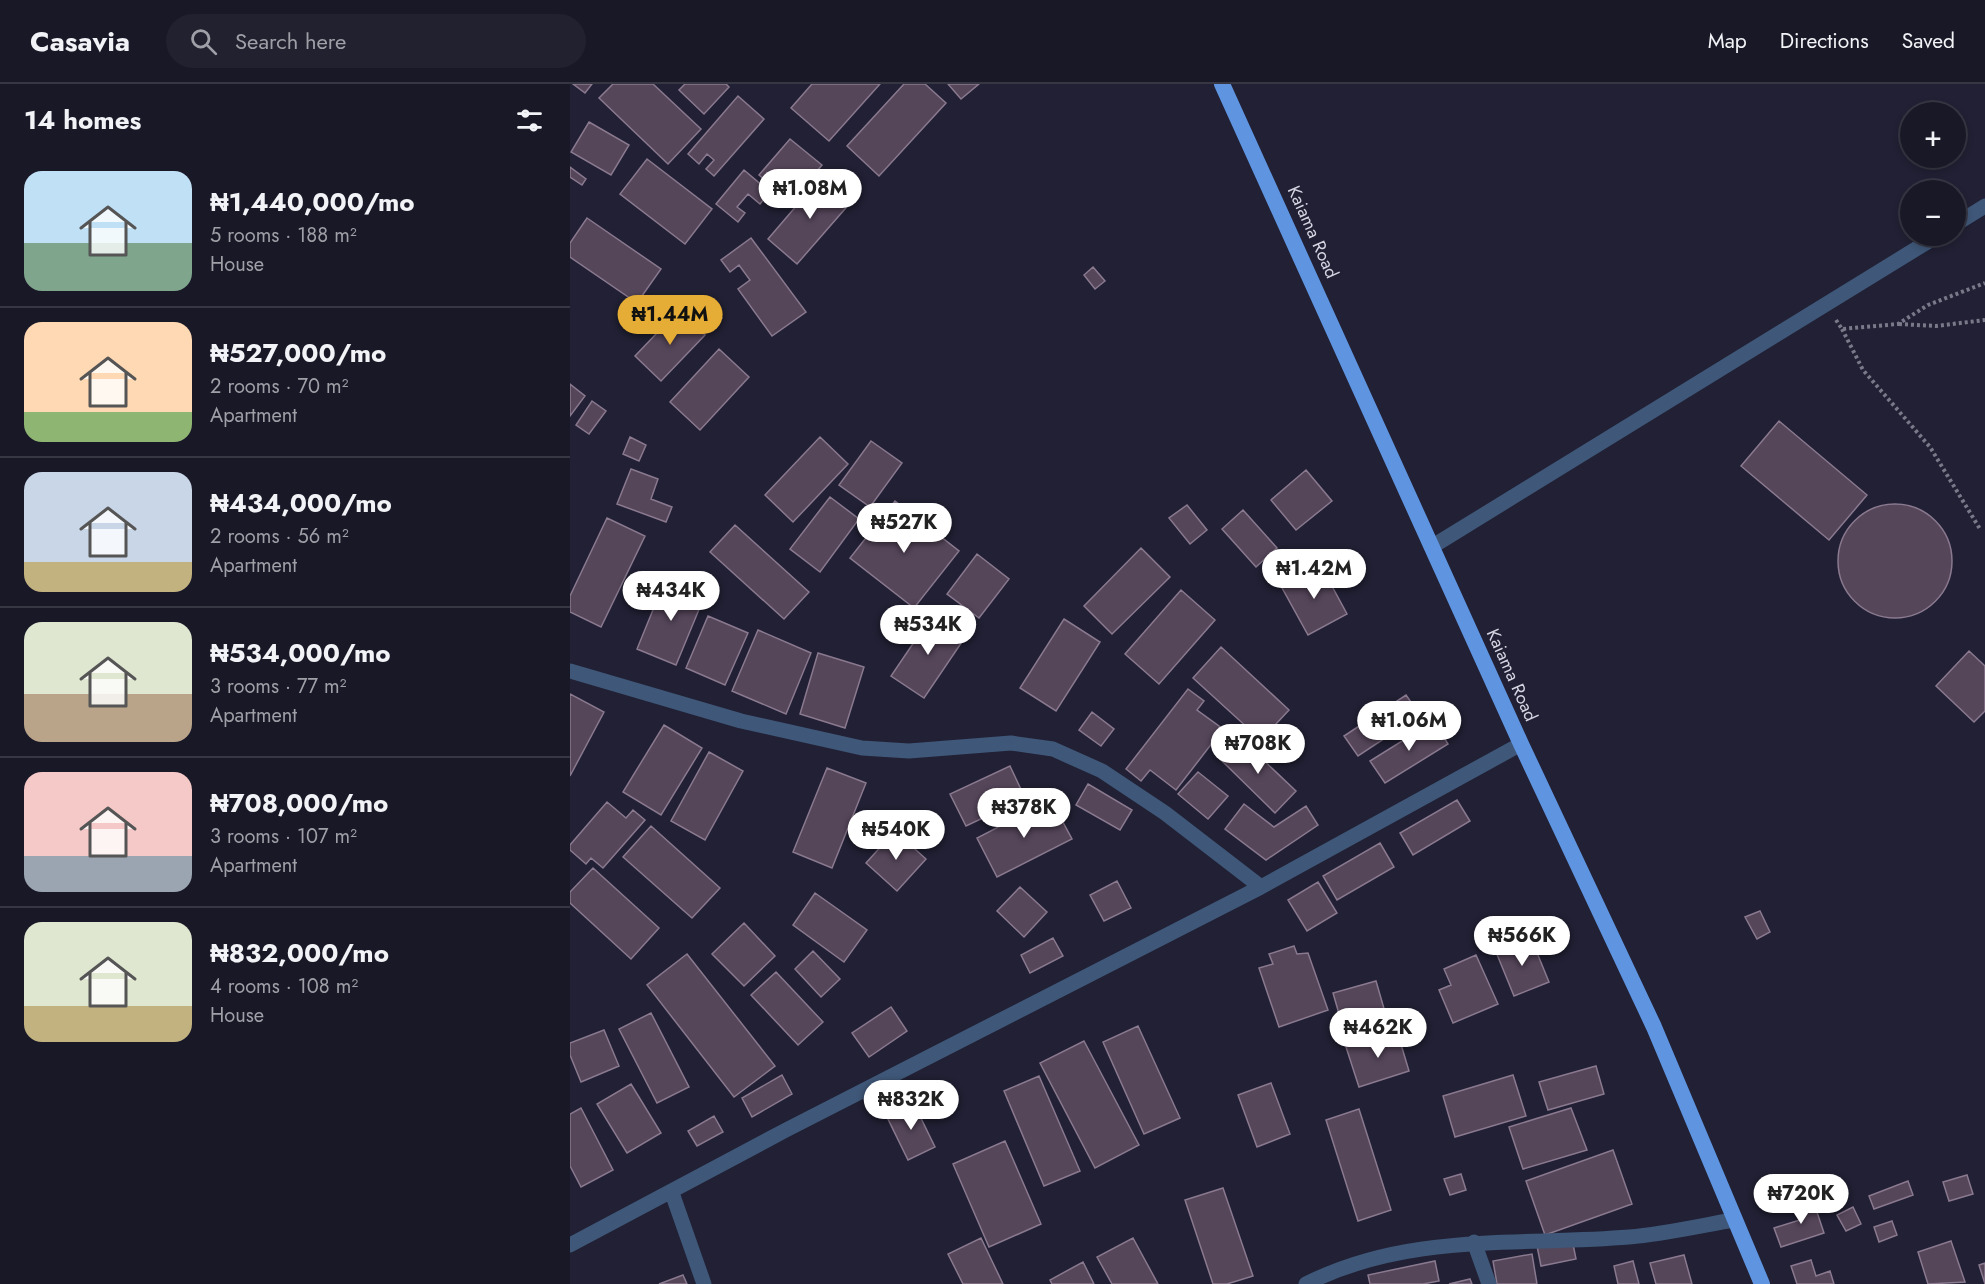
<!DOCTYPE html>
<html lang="en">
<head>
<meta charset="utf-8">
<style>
  :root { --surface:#191827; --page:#22212f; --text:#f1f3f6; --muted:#9fa0a7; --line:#373744; --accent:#e5ad35 }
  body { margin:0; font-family:Jost,sans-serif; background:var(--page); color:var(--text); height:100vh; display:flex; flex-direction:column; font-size:22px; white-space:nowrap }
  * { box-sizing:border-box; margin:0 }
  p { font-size:20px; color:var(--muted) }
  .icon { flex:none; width:33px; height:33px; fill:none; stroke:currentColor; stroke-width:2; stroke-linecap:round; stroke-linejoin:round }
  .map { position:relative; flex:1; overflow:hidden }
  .side { display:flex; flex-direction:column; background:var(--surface); width:570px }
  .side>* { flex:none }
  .tools { position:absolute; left:1330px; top:18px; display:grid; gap:12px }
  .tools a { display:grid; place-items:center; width:66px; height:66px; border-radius:50%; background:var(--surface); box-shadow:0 3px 9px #0003,0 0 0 2px var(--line); font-size:30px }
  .price { position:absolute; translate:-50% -51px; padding:0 14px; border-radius:21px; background:#fff; color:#222; font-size:20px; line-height:39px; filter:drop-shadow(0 2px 3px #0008) }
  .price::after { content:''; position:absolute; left:50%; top:36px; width:18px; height:14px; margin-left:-9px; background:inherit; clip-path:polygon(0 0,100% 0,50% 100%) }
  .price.on { background:var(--accent); color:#111 }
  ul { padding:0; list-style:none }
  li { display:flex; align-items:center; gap:18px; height:150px; padding:0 24px }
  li+li { border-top:2px solid var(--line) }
  li span { display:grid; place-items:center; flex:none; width:168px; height:120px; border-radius:18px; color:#555 }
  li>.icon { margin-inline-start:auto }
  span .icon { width:72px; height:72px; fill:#fffc; stroke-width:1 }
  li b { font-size:26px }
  h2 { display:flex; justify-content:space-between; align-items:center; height:72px; padding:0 24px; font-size:26px }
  header { display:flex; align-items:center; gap:36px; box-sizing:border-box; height:84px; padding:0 30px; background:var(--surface); border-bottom:2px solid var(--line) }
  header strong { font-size:28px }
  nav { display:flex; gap:33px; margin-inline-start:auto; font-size:21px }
  .search { width:420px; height:54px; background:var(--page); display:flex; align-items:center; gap:15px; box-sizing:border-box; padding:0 21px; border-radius:33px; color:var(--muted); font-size:22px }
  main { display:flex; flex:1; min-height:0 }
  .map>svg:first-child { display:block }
  .building { fill:#55465a; stroke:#8a798f; stroke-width:1.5 }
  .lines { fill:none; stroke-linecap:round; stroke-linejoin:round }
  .path { stroke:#7a798a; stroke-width:4; stroke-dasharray:3 3; stroke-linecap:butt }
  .minor { stroke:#3f5778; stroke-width:15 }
  .trunk { stroke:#5e94e0; stroke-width:16 }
  .labels { text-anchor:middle; stroke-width:4.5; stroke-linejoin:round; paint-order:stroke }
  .street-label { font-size:18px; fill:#d5d4e2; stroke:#212034 }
</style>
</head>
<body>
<header>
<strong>Casavia</strong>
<div class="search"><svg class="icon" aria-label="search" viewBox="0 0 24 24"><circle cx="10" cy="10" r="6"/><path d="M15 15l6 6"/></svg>Search here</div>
<nav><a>Map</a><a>Directions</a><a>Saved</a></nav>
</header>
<main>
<section class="side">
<h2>14 homes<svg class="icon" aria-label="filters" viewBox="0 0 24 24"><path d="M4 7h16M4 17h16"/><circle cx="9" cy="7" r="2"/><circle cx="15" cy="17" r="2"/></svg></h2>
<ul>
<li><span style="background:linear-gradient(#bfe0f5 60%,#7fa58c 0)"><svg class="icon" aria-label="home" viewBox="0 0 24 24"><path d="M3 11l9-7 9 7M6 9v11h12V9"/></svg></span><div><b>₦1,440,000/mo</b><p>5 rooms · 188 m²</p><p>House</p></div></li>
<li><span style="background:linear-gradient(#ffd9b3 75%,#8fb573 0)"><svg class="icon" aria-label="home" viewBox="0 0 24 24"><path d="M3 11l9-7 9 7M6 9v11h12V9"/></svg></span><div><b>₦527,000/mo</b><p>2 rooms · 70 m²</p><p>Apartment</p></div></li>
<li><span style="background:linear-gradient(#c9d6e8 75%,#c2b280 0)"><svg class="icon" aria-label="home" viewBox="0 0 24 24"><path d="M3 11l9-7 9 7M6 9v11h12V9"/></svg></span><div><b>₦434,000/mo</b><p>2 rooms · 56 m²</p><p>Apartment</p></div></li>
<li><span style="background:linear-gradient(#dfe7d0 60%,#b9a48a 0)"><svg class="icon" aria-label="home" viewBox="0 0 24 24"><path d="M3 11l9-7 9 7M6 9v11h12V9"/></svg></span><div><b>₦534,000/mo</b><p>3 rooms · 77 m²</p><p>Apartment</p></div></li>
<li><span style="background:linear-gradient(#f6c9c9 70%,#9aa5b1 0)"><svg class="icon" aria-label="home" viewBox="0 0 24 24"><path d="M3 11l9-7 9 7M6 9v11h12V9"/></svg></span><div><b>₦708,000/mo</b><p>3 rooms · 107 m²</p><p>Apartment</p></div></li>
<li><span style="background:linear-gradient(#dfe7d0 70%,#c2b280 0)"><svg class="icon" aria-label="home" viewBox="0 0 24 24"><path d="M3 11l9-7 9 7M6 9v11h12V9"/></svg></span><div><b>₦832,000/mo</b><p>4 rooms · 108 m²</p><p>House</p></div></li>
</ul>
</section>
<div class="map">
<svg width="1415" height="1200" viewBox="0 0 1415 1200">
  <rect width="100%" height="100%" fill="#212034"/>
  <!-- building -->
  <path class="building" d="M3,0h19l-7,9z
    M43,0h40l48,45 -33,35 -69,-66z
    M115,0h41l3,3 -25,27 -25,-24z
    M242,0h68l-51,57 -38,-33z
    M334,0h21l21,19 -67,73 -32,-30z
    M378,0h31l-18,15z
    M168,12l26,23 -50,57 -8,-7 8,-9 -7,-6 -8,10 -11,-10z
    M19,38l40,23 -18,30 -40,-23z
    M220,55l32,26 -31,37 -32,-27z
    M77,75l65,50 -27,35 -65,-50z
    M0,83l16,12 -4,6 -12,-8z
    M174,86l26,22 -10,12 -12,-10 -11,13 8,6 -7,9 -22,-18z
    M252,92l29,26 -54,62 -29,-25z
    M17,134l74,51 -24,34 -67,-46v-14z
    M181,154l55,74 -34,24 -34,-47 12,-9 -11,-15 -9,7 -9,-12z
    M523,183l12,14 -10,8 -11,-14z
    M127,212l25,22 -8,10 -26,-23z
    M109,226l26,25 -44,46 -26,-25z
    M149,265l30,28 -49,53 -30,-28z
    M0,300l15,12 -15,20z
    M22,317l14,10 -17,23 -13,-9z
    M1209,337l88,74 -38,45 -88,-74z
    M60,353l16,8 -7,16 -16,-7z
    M250,353l28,27 -55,58 -28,-27z
    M301,357l31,22 -32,44 -31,-22z
    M61,385l27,10 -7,20 21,8 -6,15 -49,-18z
    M736,386l26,31 -36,29 -25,-30z
    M260,413l29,22 -39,53 -30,-23z
    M325,417l64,50 -45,57 -64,-50z
    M1268 477a57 57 0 1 1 114 0a57 57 0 1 1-114 0Z
    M617,421l20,25 -17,14 -21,-26z
    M673,426l34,38 -21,19 -34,-38z
    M37,434l38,18 -44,91 -31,-15v-16z
    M165,441l74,67 -25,27 -74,-67z
    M571,464l29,29 -58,57 -28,-28z
    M407,470l32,25 -30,39 -32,-24z
    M750,480l27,50 -39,21 -27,-49z
    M96,494l39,17 -29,70 -39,-16z
    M611,506l34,30 -56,64 -34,-30z
    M363,530l33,22 -42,62 -33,-22z
    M138,532l40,17 -23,52 -39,-17z
    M494,535l36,23 -44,69 -36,-23z
    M188,546l53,23 -25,61 -54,-23z
    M651,563l68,63 -28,30 -68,-62z
    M1399,567l16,15v45l-11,11 -38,-36z
    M248,569l46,14 -19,61 -45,-14z
    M618,605l16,12 -7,9 26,19 -47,61 -26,-20 -9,11 -15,-12z
    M0,610l34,18 -34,64z
    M836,611l14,20 -62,41 -14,-20z
    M522,628l22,17 -13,17 -22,-16z
    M864,637l14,23 -63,39 -15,-22z
    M94,641l38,23 -41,67 -38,-23z
    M670,654l56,53 -21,22 -55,-54z
    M139,668l34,19 -38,69 -34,-19z
    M440,682l15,32 -59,28 -16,-32z
    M257,684l39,15 -34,85 -39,-16z
    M628,688l30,24 -20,23 -30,-25z
    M518,700l44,26 -12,20 -44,-25z
    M481,716l21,39 -75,38 -20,-39z
    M887,716l13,21 -57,34 -13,-22z
    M37,718l19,16 7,-8 12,10 -42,48 -12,-10 -5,6 -16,-14v-5z
    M674,720l30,23 32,-21 12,19 -52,35 -41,-31z
    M81,742l69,62 -28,30 -69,-61z
    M325,747l31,28 -29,32 -31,-28z
    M810,759l14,24 -57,33 -14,-24z
    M23,784l66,60 -28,31 -61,-56v-11z
    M547,797l14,27 -27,13 -14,-26z
    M748,798l19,31 -30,18 -19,-31z
    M450,803l27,25 -23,25 -27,-26z
    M245,809l52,37 -23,32 -51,-37z
    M1190,827l10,21 -13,7 -12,-22z
    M174,839l31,33 -31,30 -32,-32z
    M483,854l10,18 -33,17 -9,-18z
    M961,854l18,44 -35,14 -18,-44z
    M724,862l3,8 11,-1 20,57 -49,17 -20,-59 14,-4 -4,-10z
    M243,867l27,28 -19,18 -26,-28z
    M117,870l88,112 -41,31 -87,-112z
    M906,871l22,49 -45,19 -14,-33 12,-5 -7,-16z
    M206,888l47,50 -25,23 -47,-50z
    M806,897l11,38 -43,12 -11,-38z
    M321,923l16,24 -38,26 -17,-24z
    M81,929l38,74 -32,16 -38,-74z
    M568,942l42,92 -36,16 -41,-92z
    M34,946l15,36 -38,16 -11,-27v-12z
    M827,947l12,40 -50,16 -13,-40z
    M514,957l55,104 -44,23 -55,-105z
    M1026,982l8,28 -56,16 -9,-28z
    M212,991l10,19 -40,23 -10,-19z
    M943,991l13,41 -71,21 -12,-41z
    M469,992l41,95 -36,15 -40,-95z
    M701,999l19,51 -33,13 -19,-52z
    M61,1000l30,49 -34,20 -30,-49z
    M343,1018l22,45 -27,13 -22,-45z
    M11,1024l32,62 -32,17 -11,-21v-52z
    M1001,1024l16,42 -64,19 -14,-42z
    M789,1025l32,101 -33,11 -32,-101z
    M144,1032l9,16 -26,14 -9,-15z
    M435,1057l36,83 -52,23 -36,-83z
    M1043,1066l19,54 -87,31 -19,-54z
    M891,1090l5,16 -16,5 -6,-16z
    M1397,1091l6,19 -24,7 -6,-19z
    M1338,1097l5,14 -39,14 -5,-13z
    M653,1104l30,88 -26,8h-14l-28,-84z
    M1242,1113l12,36 -43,14 -7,-19 29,-9 -6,-17z
    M1283,1123l8,17 -15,7 -9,-16z
    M1322,1137l5,14 -18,7 -5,-15z
    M411,1154l22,46h-40l-15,-30z
    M563,1154l25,46h-46l-15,-27z
    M1002,1155l4,20 -35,7 -4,-20z
    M1381,1157l14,41 -37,2 -10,-32z
    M962,1170l5,30h-40l-4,-23z
    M1114,1171l8,29h-36l-6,-21z
    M1241,1176l5,16 14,-5 4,13h-37l-6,-18z
    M865,1177l4,20 -16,3h-53l-2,-9z
    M1063,1177l6,23h-21l-4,-18z
    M513,1178l11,22h-42l-2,-4z
    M1415,1179v21l-6,-19z
    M113,1191l4,9h-28z
    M900,1195l2,5h-23z"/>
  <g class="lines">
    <!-- path -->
    <path class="path" d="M1266,236l6,9 56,-5 30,-19 57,-22
      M1329,240l37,2 49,-6
      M1272,245l21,41 67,77 50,82"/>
    <!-- minor -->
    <path class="minor" d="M1386,140l29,-18
      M863,462l504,-310
      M0,587l171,50 121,27 47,3 102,-8 42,6 49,22 63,42 96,74
      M102,1109l32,91
      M904,1158l15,42
      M0,1161l216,-115 475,-243 260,-143
      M736,1200c102,-52 214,-38 323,-47 35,-3 70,-11 104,-17"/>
    <!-- trunk -->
    <path class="trunk" d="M652,0l299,660 133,283 108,257"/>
  </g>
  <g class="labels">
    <!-- street labels -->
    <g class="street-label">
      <text transform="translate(743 148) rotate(66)" y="6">Kaiama Road</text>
      <text transform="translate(942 591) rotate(66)" y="6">Kaiama Road</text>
    </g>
  </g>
</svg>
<div class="tools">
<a>+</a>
<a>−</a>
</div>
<b class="price" style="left:240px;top:136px">₦1.08M</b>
<b class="price on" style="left:100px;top:262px">₦1.44M</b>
<b class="price" style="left:334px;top:470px">₦527K</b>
<b class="price" style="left:744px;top:516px">₦1.42M</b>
<b class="price" style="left:101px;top:538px">₦434K</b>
<b class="price" style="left:358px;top:572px">₦534K</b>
<b class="price" style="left:839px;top:668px">₦1.06M</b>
<b class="price" style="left:688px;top:691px">₦708K</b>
<b class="price" style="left:454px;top:755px">₦378K</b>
<b class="price" style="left:326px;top:777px">₦540K</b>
<b class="price" style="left:952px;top:883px">₦566K</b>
<b class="price" style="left:808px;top:975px">₦462K</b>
<b class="price" style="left:341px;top:1047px">₦832K</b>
<b class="price" style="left:1231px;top:1141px">₦720K</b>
</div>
</main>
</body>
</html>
